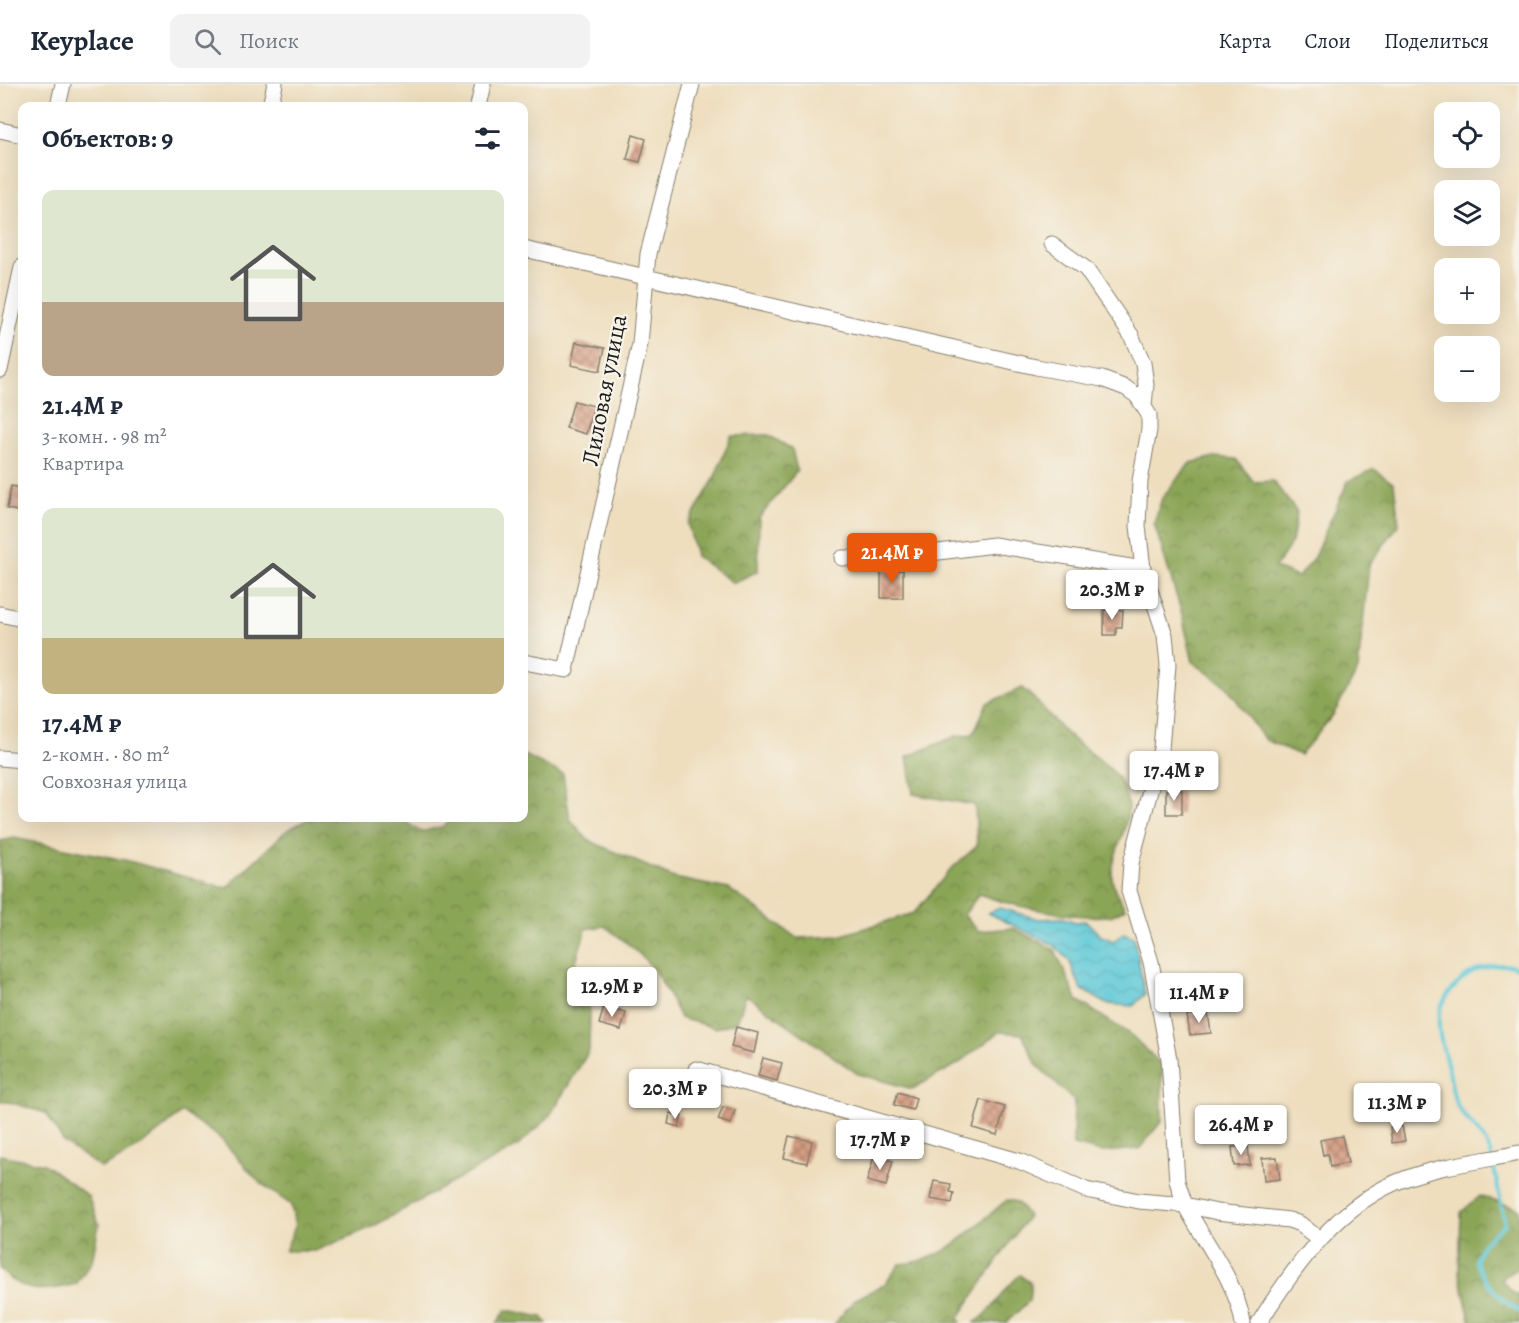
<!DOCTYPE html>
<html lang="ru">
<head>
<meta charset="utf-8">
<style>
  :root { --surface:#fff; --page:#f2f2f3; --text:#1f2937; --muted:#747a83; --line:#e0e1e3; --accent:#ea580c }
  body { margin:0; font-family:Alegreya,serif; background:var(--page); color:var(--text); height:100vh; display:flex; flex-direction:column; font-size:22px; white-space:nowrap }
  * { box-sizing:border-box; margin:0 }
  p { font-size:20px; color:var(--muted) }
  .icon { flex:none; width:33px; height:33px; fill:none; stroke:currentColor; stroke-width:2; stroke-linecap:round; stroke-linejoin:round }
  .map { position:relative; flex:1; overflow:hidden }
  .sheet { position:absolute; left:18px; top:18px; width:510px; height:720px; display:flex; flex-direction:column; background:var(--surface); border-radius:12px; box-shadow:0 6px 24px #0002 }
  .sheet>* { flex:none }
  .fabs { position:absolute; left:1434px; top:18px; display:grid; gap:12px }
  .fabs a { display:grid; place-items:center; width:66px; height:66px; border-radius:12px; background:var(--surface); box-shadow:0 6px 24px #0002; font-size:30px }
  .price { position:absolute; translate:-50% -51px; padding:0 14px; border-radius:6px; background:#fff; color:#222; font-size:20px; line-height:39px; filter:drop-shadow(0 2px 3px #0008) }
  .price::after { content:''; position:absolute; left:50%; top:36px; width:18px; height:14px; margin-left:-9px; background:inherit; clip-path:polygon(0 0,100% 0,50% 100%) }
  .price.active { background:var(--accent); color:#fff }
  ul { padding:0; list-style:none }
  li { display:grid; align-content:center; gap:12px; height:318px; padding:0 24px }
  li span { display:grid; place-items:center; height:186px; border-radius:12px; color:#555 }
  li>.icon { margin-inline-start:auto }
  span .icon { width:108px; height:108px; fill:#fffc; stroke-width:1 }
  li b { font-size:26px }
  h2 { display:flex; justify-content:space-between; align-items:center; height:72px; padding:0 24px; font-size:26px }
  header { display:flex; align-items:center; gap:36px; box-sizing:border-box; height:84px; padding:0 30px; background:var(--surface); border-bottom:2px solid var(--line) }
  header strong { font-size:28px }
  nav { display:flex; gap:33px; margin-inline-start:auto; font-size:21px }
  .search { width:420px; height:54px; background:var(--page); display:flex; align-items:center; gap:15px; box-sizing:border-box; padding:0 21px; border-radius:12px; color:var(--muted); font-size:22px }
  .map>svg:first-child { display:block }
  .forest { fill:url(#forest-crowns); stroke:#54603a; stroke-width:1.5 }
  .water { fill:url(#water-waves); stroke:#3d727a; stroke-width:1.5 }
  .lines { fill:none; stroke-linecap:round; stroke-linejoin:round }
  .stream { stroke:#5ec9d8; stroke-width:4 }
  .building { fill:url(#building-cross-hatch) }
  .minor-casing { stroke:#857d6d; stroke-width:17 }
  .minor { stroke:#fff; stroke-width:15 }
  .labels { text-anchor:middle; stroke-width:4.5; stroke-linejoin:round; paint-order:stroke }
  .street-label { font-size:24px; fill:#1c1c1c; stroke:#f7f3e8 }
</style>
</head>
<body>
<header>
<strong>Keyplace</strong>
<div class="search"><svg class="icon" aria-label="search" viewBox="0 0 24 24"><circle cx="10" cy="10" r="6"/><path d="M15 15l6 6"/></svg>Поиск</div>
<nav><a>Карта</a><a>Слои</a><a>Поделиться</a></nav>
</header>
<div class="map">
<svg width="1519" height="1239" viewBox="0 0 1519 1239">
  <defs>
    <pattern id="forest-crowns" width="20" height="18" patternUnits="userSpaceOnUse" patternTransform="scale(1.5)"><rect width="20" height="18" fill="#8ba557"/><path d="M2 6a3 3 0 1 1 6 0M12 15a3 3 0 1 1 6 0" fill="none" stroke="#718647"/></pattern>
    <pattern id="water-waves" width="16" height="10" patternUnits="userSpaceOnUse" patternTransform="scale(1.5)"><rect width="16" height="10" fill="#5ec9d8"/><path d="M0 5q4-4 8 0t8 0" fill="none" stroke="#51acb9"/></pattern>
    <pattern id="building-cross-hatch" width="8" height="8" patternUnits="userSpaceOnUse" patternTransform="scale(1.5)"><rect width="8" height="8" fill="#d59d83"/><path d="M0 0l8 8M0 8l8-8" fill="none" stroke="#ac7f6a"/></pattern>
  </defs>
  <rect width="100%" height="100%" fill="#f7f3e8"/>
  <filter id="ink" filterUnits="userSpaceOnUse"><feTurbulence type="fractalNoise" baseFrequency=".0167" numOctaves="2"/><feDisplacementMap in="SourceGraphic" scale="12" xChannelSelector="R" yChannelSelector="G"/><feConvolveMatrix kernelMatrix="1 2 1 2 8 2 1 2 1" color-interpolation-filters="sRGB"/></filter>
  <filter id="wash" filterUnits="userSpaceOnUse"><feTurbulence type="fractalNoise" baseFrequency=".008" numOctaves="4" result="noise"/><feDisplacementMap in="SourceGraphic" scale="24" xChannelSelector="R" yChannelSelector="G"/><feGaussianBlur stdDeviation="1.35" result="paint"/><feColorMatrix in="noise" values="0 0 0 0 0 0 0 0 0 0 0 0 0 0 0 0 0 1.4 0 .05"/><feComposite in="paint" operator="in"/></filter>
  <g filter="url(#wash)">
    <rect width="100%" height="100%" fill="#eedebe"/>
    <!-- forest -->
    <path class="forest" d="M768,351l24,14 5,22 -38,47 -1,53 -25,12 -37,-27 -8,-32 26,-45 17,-43z
      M1215,373l21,2 18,23 19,-1 24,31 -5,30 -17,26 23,9 16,-20 34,-76 26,-12 20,15 5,40 -30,41 -11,105 -25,45 -33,40 -35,-15 -38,-53 -34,-25 -12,-51 -27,-88 8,-25 28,-35z
      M1022,604c18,13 29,31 45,46 20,19 49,31 58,58 11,29 -12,54 -13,81 -1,13 7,24 13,35 -5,3 -11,8 -17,8 -33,3 -98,-10 -129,-22l-15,21 15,16 34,-3 42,22 22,50 54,35 31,30v56l-23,28 -37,3 -29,-7 1,-44 -37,-36 -15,-31 -23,-2 -41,32 -46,25 -54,-15 -112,-79 -9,27 -21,6 -36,-10c-23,-49 -32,-61 -76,-92l-18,3 -11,35 15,49 -1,38 -40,66 -31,29 -146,81 -57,24h-30l10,-24 -4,-22 -32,-23 -39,-44 -38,-26c-25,23 -51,42 -81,56l-37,-25 -18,-30 -37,-11h-9v-261l14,-3 111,22 101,28 61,-58 23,-12h90l21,14 23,-6 8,-8h72v-63l39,19 7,45 18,21 86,38 55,11 68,49 42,-2 75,-23 38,-45 25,-22 -2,-41 -62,-11 -6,-37 49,-21 17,-2 14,-31z
      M0,1071l44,9 44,32 11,28 -7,37 -16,23c-31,7 -52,12 -76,-15z
      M1480,1112l39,13v59l-18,11 14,16 4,-1v29h-48l-12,-50 2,-61z
      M1007,1116l10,2 11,14 -69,101 2,6h-126l19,-23 31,-16 15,-20c48,-3 71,-36 107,-64z
      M1020,1191l11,8 -2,18 -23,22h-32c20,-11 28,-34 46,-48z
      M506,1226l36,7 5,6h-50z"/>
    <!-- water -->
    <path class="water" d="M1000,824l38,11 26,-1 11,4 11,-1 15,15 13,5 9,-8 11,4 11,57 -12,12 -26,-2 -26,-15 -12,-29 -15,-15 -66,-32z"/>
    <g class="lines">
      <!-- stream -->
      <path class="stream" d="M1491,1072c-5,-22 -22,-31 -33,-49 -6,-9 -6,-25 -9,-36 -10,-39 -22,-62 14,-92 14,-12 37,-18 56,-11
        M1493,1079l12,61 -22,19 -8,18c9,20 24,38 44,50"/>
    </g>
    <g id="blocks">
      <!-- building -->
      <path class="building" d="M633,51l13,4 -6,23 -13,-3z
        M576,258l29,6 -5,23 -29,-6z
        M574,317l20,5 -8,28 -20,-6z
        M11,402l11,2v24l-15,-3z
        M881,486h22v28h-22z
        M1104,526h19l-1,17h-6v8h-12z
        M1166,706h16v24h-16z
        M604,923l22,6 -5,17 -22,-6z
        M1208,928l3,21 -21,2 -3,-20z
        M736,943l22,6 -4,20 -23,-6z
        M763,974l19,5 -5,18 -19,-5z
        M898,1008l18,6 -3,12 -19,-5z
        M981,1016l24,7 -8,28 -24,-7z
        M723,1023l12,3 -4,14 -13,-4z
        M670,1029l12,3 -3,11 -11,-3z
        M1402,1042l3,15 -13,2 -2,-16z
        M789,1052l23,5 -5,22 -23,-5z
        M1342,1052l6,27 -18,4 -2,-13 -5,1 -3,-15z
        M1248,1062l2,19 -16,1 -2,-19z
        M874,1072l19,5 -7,25 -19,-5z
        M1277,1073l3,22 -16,2 -2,-23z
        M934,1097l17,3 -1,8 4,1 -2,10 -22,-4z"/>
    </g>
  </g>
  <g filter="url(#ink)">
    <use href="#blocks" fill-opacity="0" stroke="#857d6d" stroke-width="1.5"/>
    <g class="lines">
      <!-- minor casing -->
      <g class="minor-casing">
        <path id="minor" d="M58,22l5,-22
          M270,22l5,-22
          M478,22l5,-22
          M0,46l22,5
          M1052,160l34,25 45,66 12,28 3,21 -2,22
          M524,165l512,118 66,12 24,9 11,8 12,19v15l-9,51 -2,45 5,43 22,66 3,30 -7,84 -30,114 -2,28 22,71 18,97 8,122 8,24 32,7 72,8 11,4 19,15
          M0,286l22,-103
          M842,474l57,-1 95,-12 149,24
          M0,530l22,5
          M524,578l42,8 74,-326 8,-90 44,-170
          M0,674l22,2
          M696,985l323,92 67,29 53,11 46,4c21,40 50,73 58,118
          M1259,1239c36,-58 82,-122 148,-145 36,-13 75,-17 112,-25"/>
      </g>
      <!-- minor -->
      <use href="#minor" class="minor"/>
    </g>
  </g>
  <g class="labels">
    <!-- street labels -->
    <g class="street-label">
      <text transform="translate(604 306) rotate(-79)" y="8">Лиловая улица</text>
    </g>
  </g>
</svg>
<div class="fabs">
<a><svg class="icon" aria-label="locate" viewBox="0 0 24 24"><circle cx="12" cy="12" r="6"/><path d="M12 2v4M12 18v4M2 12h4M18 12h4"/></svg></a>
<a><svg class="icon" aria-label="layers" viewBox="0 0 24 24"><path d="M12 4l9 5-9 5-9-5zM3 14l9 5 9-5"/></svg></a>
<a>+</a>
<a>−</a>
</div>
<b class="price active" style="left:892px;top:500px">21.4M ₽</b>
<b class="price" style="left:1112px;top:537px">20.3M ₽</b>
<b class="price" style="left:1174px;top:718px">17.4M ₽</b>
<b class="price" style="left:612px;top:934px">12.9M ₽</b>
<b class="price" style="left:1199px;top:940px">11.4M ₽</b>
<b class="price" style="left:675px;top:1036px">20.3M ₽</b>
<b class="price" style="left:1397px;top:1050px">11.3M ₽</b>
<b class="price" style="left:1241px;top:1072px">26.4M ₽</b>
<b class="price" style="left:880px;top:1087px">17.7M ₽</b>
<section class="sheet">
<h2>Объектов: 9<svg class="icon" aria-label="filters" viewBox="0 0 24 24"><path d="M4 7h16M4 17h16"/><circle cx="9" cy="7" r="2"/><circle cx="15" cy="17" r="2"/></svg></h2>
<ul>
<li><span style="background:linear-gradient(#dfe7d0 60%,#b9a48a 0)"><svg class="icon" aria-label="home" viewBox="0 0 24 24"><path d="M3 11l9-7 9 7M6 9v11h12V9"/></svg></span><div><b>21.4M ₽</b><p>3-комн. · 98 m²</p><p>Квартира</p></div></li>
<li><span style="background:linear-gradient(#dfe7d0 70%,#c2b280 0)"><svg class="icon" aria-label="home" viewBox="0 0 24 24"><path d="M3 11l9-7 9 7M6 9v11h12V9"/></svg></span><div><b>17.4M ₽</b><p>2-комн. · 80 m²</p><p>Совхозная улица</p></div></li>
</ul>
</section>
</div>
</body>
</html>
